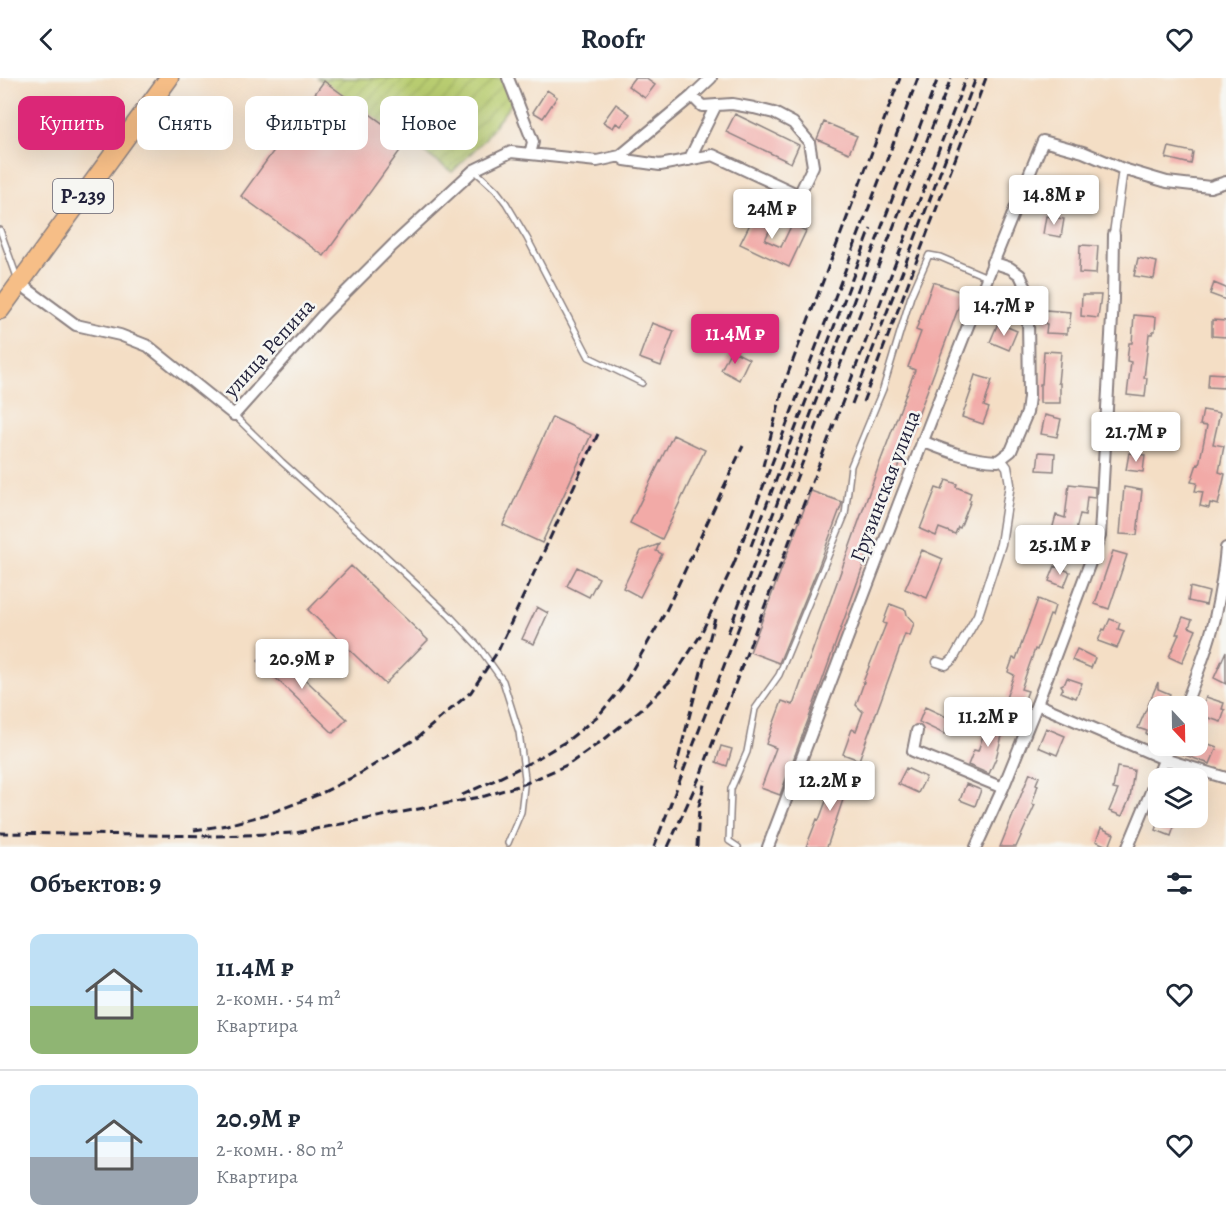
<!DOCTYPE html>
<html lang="ru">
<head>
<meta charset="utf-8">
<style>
  :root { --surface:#fff; --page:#f2f2f3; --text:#1f2937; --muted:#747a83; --line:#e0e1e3; --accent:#db2777 }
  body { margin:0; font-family:Alegreya,serif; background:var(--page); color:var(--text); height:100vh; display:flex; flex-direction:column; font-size:22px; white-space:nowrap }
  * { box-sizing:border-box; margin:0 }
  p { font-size:20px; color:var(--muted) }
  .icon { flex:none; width:33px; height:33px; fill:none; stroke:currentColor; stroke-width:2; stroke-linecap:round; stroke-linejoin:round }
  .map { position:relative; height:769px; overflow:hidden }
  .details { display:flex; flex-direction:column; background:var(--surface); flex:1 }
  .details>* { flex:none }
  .hud { position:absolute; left:18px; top:18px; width:600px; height:54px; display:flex; gap:12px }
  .needle { width:39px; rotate:158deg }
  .fabs { position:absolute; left:1148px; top:618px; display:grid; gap:12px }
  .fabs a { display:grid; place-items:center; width:60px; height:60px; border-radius:12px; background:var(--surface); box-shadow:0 6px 24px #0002; font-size:30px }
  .price { position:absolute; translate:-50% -51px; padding:0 14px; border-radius:6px; background:#fff; color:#222; font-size:20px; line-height:39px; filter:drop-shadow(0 2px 3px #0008) }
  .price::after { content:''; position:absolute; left:50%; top:36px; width:18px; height:14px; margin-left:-9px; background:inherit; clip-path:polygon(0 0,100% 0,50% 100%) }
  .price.active { background:var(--accent); color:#fff }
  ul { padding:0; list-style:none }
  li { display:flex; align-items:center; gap:18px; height:150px; padding:0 30px }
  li+li { border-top:2px solid var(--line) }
  li span { display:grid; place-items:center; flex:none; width:168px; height:120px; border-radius:12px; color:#555 }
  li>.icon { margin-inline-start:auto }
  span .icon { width:72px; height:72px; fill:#fffc; stroke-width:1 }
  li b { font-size:26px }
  h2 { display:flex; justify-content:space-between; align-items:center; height:72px; padding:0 30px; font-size:26px }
  .chip { padding:0 21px; border-radius:12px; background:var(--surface); box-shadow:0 6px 24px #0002; font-size:21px; line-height:54px }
  .chip.active { background:var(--accent); color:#fff }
  header { display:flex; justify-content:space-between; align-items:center; height:78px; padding:0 30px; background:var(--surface); font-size:27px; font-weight:700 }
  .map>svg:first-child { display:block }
  .garden { fill:url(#garden-furrows); stroke:#6e7856; stroke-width:1.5 }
  .building { fill:#f2aaa7 }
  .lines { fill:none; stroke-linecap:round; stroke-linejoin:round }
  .service-casing { stroke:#8b8080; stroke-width:8 }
  .pedestrian-casing { stroke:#8b8080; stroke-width:11 }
  .minor-casing { stroke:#8b8080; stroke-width:14 }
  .trunk-casing { stroke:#8b8080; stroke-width:21 }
  .service { stroke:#fff; stroke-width:5 }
  .pedestrian { stroke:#fff; stroke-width:8 }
  .minor { stroke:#fff; stroke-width:10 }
  .trunk { stroke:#f6be87; stroke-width:18 }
  .rail { stroke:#22223b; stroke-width:3; stroke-dasharray:9 4.5; stroke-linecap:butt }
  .labels { text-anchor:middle; stroke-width:5; stroke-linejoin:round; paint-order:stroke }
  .shield { fill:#f6f6f2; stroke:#626272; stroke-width:1.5 }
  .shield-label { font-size:20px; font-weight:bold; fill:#22223b }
  .street-label { font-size:21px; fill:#22223b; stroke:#f6f6f2 }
</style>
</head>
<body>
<header><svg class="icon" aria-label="back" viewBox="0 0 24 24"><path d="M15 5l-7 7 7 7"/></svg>Roofr<svg class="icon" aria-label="heart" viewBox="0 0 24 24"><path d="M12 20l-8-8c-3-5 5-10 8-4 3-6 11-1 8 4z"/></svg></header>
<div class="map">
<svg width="1226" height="769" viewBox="0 0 1226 769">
  <defs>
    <pattern id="garden-furrows" width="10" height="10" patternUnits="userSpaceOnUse" patternTransform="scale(1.5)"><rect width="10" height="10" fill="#b9cd71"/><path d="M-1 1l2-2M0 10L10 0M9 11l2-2" fill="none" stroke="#9fb063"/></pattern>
  </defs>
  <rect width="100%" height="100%" fill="#f6f6f2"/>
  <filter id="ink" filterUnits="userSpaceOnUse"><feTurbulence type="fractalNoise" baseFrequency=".0167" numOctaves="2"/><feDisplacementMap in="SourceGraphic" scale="12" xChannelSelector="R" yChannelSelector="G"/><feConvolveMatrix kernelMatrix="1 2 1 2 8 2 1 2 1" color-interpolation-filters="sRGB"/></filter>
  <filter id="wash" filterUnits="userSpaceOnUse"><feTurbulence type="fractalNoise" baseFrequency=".008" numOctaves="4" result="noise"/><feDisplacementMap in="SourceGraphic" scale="24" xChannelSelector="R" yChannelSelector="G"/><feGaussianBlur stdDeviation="1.35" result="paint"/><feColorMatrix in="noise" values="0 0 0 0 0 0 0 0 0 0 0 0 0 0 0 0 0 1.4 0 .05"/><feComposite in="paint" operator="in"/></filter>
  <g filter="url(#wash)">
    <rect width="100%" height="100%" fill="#f4dec5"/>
    <!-- garden -->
    <path class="garden" d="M318,0h187l8,23 -29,39 -32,32z"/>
    <g id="blocks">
      <!-- building -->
      <path class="building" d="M634,0h11l10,7 -10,13 -17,-12z
        M324,3l83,60 -83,115 -83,-60z
        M547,12l10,7 -14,21 -10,-6z
        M616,26l14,10 -9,12 -5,-3 -3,5 -10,-6z
        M735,36l64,31 -8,18 -65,-31z
        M824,44l33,14 -8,17 -32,-14z
        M1169,69l24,5 -2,12 -25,-6z
        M756,134l18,8 -9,20 16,7 11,-23 14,7 -17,36 -49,-23z
        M1046,138l18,3 -3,18 -18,-3z
        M1080,167l18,1 -2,28 -17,-1z
        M1138,180l19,4 -3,17 -20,-3z
        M933,204l31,11 -68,181 -86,241 -30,80 -19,-7 15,-40 -10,-4 16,-43 11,4 86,-240 36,-95 -7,-3 13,-35 -5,-2z
        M1214,205l12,5v12l-16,-6z
        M1082,217h19l-3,23 -17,-2z
        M1045,232l26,2 -2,16h-2v6l-21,-1 1,-9 -3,-1z
        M1134,237l22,2 -1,14h-2l-1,3h-3l-5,44h3l-2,19 -18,-2 4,-33 -4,-1 2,-18h3z
        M1212,242l14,1v16l-14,-1z
        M652,245l22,8 -13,35 -22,-8z
        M998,245l19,8 -8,19 -19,-8z
        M731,272l18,9 -10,21 -18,-10z
        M1044,273l17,1 -3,31h2v20h-20v-19h2z
        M1209,295l16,1 -1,14 -16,-1z
        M975,297l17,5 -8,26 5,2 -6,16 -21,-7 9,-26h-1z
        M1203,332l17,3 -7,31 11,2 -5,26 6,2 -7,31 -8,-2 -1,5 -9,-2 3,-14 -8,-1 2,-8 -6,-1 6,-18 2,1 8,-39 -7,-1z
        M1045,337l16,4 -4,18 -16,-3z
        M552,339l39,18 -49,108 -39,-18z
        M1126,339l17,1 -1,14h-17z
        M673,357l32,15 -43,89 -32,-16z
        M1039,374l16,1 -1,18 -17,-1z
        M1129,375l16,2 -2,17 -17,-2z
        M946,402l11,4 -1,3 15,6 -2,6 2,1 -11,28 -2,-1 -3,7 -16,-6 -3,8 -16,-7 16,-41 6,2z
        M1069,406l26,3v11l-8,-1 -2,18 -5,-1 -7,28 8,2 -4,12 -17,-5 5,-18 -13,-3 4,-15 9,3z
        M1124,409l18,3 -5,45 -17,-1z
        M811,413l31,11 -1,4 -23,62 -39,95 -29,-11z
        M659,466l-3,7 6,3 -22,43 -17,-9 18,-37z
        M922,472l21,9 -16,39 -22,-9z
        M1113,473l14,4 -18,54 -14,-5z
        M351,488l77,74 -43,44 -77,-74z
        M1055,488l15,6 -6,15 -15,-6z
        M577,489l22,11 -10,19 -22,-11z
        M1190,509l19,5 -3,13 -18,-4z
        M1038,521l17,7 -3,10 -2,-1 -13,35 -2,-1 -14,40 7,2 -5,13 -17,-6 8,-23 -6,-3 5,-14 3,1z
        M890,526l16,6 1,5 7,8 -4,13 -5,-2 -46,126 -16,-6 9,-25 4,2 7,-19 -7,-7 8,-23h-1l23,-58 -3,-1z
        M537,529l11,6 -14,31 -12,-5z
        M1183,539l9,3 -3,7 7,3 -14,33 -13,-6 10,-23h-3z
        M1110,541l10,4 -2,6 6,2 -7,17 -19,-7 5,-12 2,1z
        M271,569l76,72 -14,14 -75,-72z
        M1077,571l18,9 -4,10 -19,-8z
        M1226,573v33l-12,-6z
        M1067,600l15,5 -6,15 -15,-6 2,-4 -2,-3 4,-2z
        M1158,604v7l12,5 -4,10 -8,-3v16l-3,7 3,1v14l-12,-5 1,-3 -9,-3z
        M1206,619l18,6 -2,6 3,1 -4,12 -21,-7z
        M925,629l26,12 -7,15 -25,-12z
        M993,644l12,3 -9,33 -7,16 -21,-9 6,-15 4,1 9,-28 5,2z
        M1046,650l19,8 -8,19 -19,-8z
        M1197,662l20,7 -7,17 -34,-12 1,-4 15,1 1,-3h4z
        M721,668l11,3 -5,17 -11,-4z
        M1117,689l17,3 -4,28 -8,18 -13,-5 9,-21 -5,-1z
        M906,690l20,9 -8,16 -20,-9z
        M837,693l14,5 -24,71h-21l11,-28 2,1z
        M1030,695l9,4 -3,7 2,1 -6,19 3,1 -19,42h-16z
        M966,706l15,6 -6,16 -15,-6z
        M1160,740h17l-6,18 -15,-6z
        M1101,750l13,6 -5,13 -13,-6z"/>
    </g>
  </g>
  <g filter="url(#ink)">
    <use href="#blocks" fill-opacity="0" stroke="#8b8080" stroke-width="1.5"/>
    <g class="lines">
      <!-- service casing -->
      <g class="service-casing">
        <path id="service" d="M474,92l22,20 10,13 21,35 62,119 53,26
          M0,152l18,50
          M234,337l48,47 93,84 74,69 29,31 25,35 16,51 6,46 -4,34 -13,31
          M738,769l-9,-6 2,-52 16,-37 8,-43 24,-34 66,-160 6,-49 32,-77 28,-93 18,-41 11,2 47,20"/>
      </g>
      <!-- pedestrian casing -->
      <g class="pedestrian-casing">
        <path id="pedestrian" d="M1114,156l9,-65
          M937,584l9,3 7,-6 25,-44 23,-71 9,-60 -3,-17 -6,-8"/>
      </g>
      <!-- minor casing -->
      <g class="minor-casing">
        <path id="minor" d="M508,0l25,64 -3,12
          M620,78l5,4 35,5 53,-10 86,40 14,-29 -4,-24 -16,-19 -19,-10 -20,-5 -22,-4 -30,2 -10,-10
          M689,82l27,-55
          M19,205l57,42 44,10 28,11 86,69 89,-100 70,-70 81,-75 37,-18 86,9 23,-5 72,-60 19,-18
          M922,363c24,10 49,19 76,20l13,-10 16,-38 2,-16 -1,-78 -2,-31 -6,-13 -10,-7 -18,-6
          M1037,626l127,55 62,19
          M1185,628c11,-28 23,-58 30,-88 5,-23 9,-46 11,-70
          M917,653l-4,20 90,37
          M768,769c90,-236 178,-473 275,-706l40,11 40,17 44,13 43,5 16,-5
          M976,769l27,-59 34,-84 63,-168 13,-237 1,-65
          M1128,769l42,-101"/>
      </g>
      <!-- trunk casing -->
      <g class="trunk-casing">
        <path id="trunk" d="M0,232l169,-232"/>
      </g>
      <!-- service -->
      <use href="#service" class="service"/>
      <!-- pedestrian -->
      <use href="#pedestrian" class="pedestrian"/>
      <!-- minor -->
      <use href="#minor" class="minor"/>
      <!-- trunk -->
      <use href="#trunk" class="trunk"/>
      <!-- rail -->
      <path class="rail" d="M863,324l123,-324
        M852,326l124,-326
        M763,388l21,-82 116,-306
        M751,468l120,-317
        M733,488l185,-488
        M728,555l210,-555
        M675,693l40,-153
        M462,717l31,-14 38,-19 36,-21 32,-26 24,-29 42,-73 78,-167
        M194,752l33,-5 41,-11 52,-20 41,-21 56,-35 54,-46 27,-41 100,-217
        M0,755l216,3 79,-3 190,-37 39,-12 45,-20 37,-26 40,-33 26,-26 28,-43 35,-75
        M654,769l297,-769
        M668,769l32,-71 266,-698
        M697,769l2,-41 6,-26"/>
    </g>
  </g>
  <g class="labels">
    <!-- shield labels -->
    <rect class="shield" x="53" y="101" width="60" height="34" rx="4.5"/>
    <g class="shield-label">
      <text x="83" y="125">Р-239</text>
    </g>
    <!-- street labels -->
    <g class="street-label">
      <text transform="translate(269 270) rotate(-48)" y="7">улица Репина</text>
      <text transform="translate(885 408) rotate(-69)" y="7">Грузинская улица</text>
    </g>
  </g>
</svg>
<div class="fabs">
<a><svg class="needle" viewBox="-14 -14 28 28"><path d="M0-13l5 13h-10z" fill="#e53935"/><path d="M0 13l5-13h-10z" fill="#747a83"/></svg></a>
<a><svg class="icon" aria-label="layers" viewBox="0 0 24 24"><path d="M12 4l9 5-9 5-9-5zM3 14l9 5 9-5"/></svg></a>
</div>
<b class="price" style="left:1054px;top:148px">14.8M ₽</b>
<b class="price" style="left:772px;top:162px">24M ₽</b>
<b class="price" style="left:1004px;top:259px">14.7M ₽</b>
<b class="price active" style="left:735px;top:287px">11.4M ₽</b>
<b class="price" style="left:1136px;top:385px">21.7M ₽</b>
<b class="price" style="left:1060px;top:498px">25.1M ₽</b>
<b class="price" style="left:302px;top:612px">20.9M ₽</b>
<b class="price" style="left:988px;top:670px">11.2M ₽</b>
<b class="price" style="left:830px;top:734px">12.2M ₽</b>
<div class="hud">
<a class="chip active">Купить</a>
<a class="chip">Снять</a>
<a class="chip">Фильтры</a>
<a class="chip">Новое</a>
</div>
</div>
<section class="details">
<h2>Объектов: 9<svg class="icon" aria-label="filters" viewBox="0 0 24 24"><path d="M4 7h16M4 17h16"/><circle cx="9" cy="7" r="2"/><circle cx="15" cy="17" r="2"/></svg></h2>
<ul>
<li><span style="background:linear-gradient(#bfe0f5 60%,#8fb573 0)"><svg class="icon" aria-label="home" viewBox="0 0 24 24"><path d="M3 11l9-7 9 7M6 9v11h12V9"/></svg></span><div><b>11.4M ₽</b><p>2-комн. · 54 m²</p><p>Квартира</p></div><svg class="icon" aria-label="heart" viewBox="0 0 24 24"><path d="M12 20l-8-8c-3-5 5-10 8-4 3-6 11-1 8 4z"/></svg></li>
<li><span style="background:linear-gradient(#bfe0f5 60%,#9aa5b1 0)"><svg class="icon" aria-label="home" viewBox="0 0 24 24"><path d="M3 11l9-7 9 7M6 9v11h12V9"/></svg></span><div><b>20.9M ₽</b><p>2-комн. · 80 m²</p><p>Квартира</p></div><svg class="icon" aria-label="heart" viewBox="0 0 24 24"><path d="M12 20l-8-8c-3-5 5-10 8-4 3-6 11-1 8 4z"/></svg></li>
</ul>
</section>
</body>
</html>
